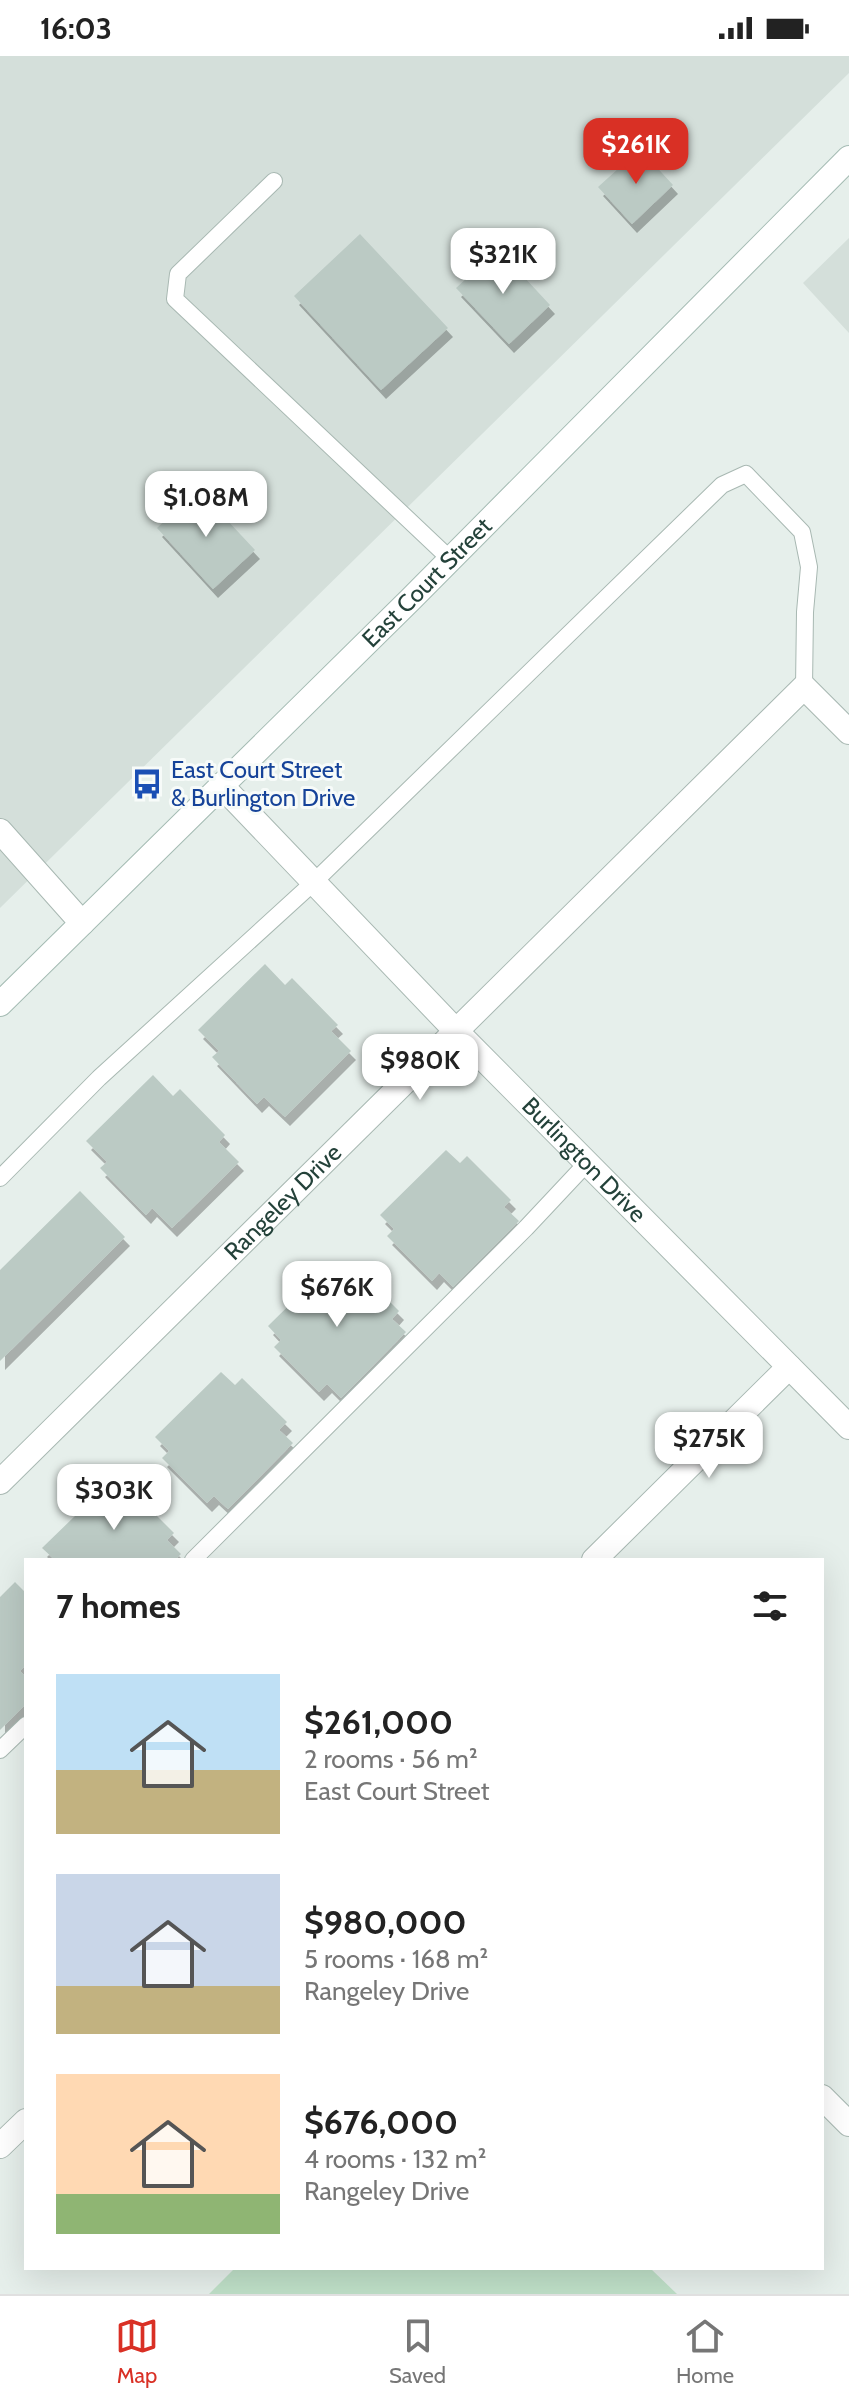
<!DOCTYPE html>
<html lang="en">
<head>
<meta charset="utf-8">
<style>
  :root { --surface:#fff; --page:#f6f6f6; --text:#222; --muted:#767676; --line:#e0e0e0; --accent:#d93025 }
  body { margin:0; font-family:Cabin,sans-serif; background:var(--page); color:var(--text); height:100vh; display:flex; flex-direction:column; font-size:30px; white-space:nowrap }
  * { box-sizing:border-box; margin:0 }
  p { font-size:26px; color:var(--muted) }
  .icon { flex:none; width:44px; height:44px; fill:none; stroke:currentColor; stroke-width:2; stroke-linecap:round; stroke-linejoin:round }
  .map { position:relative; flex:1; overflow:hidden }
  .side { position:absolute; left:24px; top:1502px; width:800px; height:712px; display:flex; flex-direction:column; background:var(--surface); border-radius:0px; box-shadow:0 8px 32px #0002 }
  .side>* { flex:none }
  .price { position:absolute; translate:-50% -68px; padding:0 18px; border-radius:16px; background:#fff; color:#222; font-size:26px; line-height:52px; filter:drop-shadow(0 2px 4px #0008) }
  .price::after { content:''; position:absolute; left:50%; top:48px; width:24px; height:18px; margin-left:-12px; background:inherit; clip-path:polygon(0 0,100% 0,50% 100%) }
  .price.active { background:var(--accent); color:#fff }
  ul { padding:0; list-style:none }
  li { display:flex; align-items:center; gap:24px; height:200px; padding:0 32px }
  li span { display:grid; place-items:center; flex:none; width:224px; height:160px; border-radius:0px; color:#555 }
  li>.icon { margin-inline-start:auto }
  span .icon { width:96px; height:96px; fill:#fffc; stroke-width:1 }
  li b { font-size:34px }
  h2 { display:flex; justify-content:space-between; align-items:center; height:96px; padding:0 32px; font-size:34px }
  .status { display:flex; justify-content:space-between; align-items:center; height:56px; padding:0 40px; background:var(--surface); direction:ltr }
  .status svg { height:22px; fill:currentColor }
  .tab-bar { display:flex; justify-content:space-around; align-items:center; height:112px; border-top:2px solid var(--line); background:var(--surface); font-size:22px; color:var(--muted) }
  .tab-bar a { display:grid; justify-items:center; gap:4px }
  .tab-bar .active { color:var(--accent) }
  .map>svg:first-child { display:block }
  .built { fill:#d4dfda }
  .green { fill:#bfe0c8 }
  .building { fill:#bbcac4; filter:url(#shadow) }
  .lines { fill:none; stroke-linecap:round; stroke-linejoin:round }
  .lane-casing { stroke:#a8b8b2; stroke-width:18 }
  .street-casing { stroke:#a8b8b2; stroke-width:26 }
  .secondary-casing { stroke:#a4bbb3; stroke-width:26 }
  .lane { stroke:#fff; stroke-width:16 }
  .street { stroke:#fff; stroke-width:24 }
  .secondary { stroke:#fff; stroke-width:24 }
  .labels { text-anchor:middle; stroke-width:6; stroke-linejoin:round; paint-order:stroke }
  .street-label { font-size:24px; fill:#24423a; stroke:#f7fbf9 }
  .transit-label { font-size:24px; fill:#164399; stroke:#f7fbf9; text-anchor:start }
</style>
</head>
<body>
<div class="status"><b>16:03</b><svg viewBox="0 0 49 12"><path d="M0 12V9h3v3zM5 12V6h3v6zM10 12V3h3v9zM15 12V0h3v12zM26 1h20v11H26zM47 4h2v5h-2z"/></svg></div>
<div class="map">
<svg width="849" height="2238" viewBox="0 0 849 2238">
  <defs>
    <filter id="shadow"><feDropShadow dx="5" dy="9" stdDeviation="0" flood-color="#0004"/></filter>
  </defs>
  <rect width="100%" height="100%" fill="#e6efeb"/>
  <!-- built -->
  <path class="built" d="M0,0h849v17l-849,835z
    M849,182v95l-46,-50z"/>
  <!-- green -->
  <path class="green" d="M235,2212h415l27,26h-468z"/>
  <!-- building -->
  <path class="building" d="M640,93l33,36 -41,39 -34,-37z
    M360,178l88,94 -67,62 -87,-94z
    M498,193l52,56 -41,39 -53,-56z
    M198,433l57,61 -42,39 -56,-61z
    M265,908l20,21 7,-7 46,47 -7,6 20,20 -66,66 -21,-20 -7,7 -45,-47 7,-6 -21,-21z
    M153,1019l20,21 7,-7 45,46 -6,7 20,20 -67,66 -20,-20 -6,7 -46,-47 7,-6 -21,-21z
    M446,1094l14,13 7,-7 44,44 -7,7 15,14 -66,66 -14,-14 -7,8 -45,-45 7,-7 -14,-14z
    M80,1135l45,46 -125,124v-91z
    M334,1205l13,13 8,-7 44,44 -7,8 14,13 -65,66 -14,-14 -8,8 -45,-45 7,-7 -13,-14z
    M221,1316l14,13 7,-7 45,44 -8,8 14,13 -65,66 -14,-13 -7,7 -45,-45 7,-7 -14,-14z
    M109,1427l13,13 8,-7 44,44 -7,7 14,14 -6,6h-120l-13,-12z
    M15,1526l11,11v72l-6,6 6,6v27l-26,26v-133z"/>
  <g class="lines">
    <!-- lane casing -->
    <g class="lane-casing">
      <path id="lane" d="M274,125l-96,93 -3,25 275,260
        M0,1122l99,-100 215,-196 408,-397 24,-11 56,58 7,35 -4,45 -1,75
        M193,1504l333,-332 61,-65
        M0,1694l26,-25"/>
    </g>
    <!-- street casing -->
    <g class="street-casing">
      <g id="street">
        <path id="s1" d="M221,729l236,247 392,395"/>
        <path d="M0,775l82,92"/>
        <path id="s2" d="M0,1426l804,-795 45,45"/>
        <path d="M594,1504l195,-193"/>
        <path d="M822,2041l27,27"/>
        <path d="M0,2090l26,-25"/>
      </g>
    </g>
    <!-- secondary casing -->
    <g class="secondary-casing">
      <g id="secondary">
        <path id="s3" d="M0,948l411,-405 438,-441"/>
      </g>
    </g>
    <!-- lane -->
    <use href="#lane" class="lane"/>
    <!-- street -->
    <use href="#street" class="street"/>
    <!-- secondary -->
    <use href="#secondary" class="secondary"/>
  </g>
  <!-- icons -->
  <defs>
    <g id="bus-bare" transform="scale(2.4)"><path d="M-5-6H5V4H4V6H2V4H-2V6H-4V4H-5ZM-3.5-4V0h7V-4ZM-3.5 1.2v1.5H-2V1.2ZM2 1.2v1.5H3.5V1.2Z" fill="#1a4fb4" stroke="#f7fbf9" stroke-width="2.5" paint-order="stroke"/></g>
  </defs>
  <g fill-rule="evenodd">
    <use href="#bus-bare" x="147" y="728"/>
  </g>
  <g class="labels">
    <!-- street labels -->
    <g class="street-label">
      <text dy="8" stroke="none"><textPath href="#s3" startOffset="600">East Court Street</textPath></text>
      <text dy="8" stroke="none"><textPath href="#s1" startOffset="522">Burlington Drive</textPath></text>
      <text dy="8" stroke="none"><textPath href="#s2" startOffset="398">Rangeley Drive</textPath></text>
    </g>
    <!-- transit labels -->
    <g class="transit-label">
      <text x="171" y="722">East Court Street<tspan x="171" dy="28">&amp; Burlington Drive</tspan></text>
    </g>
  </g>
</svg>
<b class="price active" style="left:636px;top:130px">$261K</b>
<b class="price" style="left:503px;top:240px">$321K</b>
<b class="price" style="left:206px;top:483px">$1.08M</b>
<b class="price" style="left:420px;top:1046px">$980K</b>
<b class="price" style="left:337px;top:1273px">$676K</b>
<b class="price" style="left:709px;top:1424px">$275K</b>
<b class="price" style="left:114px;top:1476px">$303K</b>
<section class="side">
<h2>7 homes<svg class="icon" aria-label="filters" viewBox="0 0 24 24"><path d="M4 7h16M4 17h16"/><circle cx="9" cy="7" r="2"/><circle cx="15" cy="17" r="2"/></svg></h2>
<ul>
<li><span style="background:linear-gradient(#bfe0f5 60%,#c2b280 0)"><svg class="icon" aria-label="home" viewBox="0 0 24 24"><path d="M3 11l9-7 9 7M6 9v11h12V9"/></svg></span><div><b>$261,000</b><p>2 rooms · 56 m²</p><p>East Court Street</p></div></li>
<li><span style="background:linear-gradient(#c9d6e8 70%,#c2b280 0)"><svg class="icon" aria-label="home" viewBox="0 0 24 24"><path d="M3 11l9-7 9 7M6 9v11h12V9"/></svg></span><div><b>$980,000</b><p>5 rooms · 168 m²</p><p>Rangeley Drive</p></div></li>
<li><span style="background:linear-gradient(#ffd9b3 75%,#8fb573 0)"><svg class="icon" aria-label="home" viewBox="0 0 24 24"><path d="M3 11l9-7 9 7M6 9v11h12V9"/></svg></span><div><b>$676,000</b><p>4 rooms · 132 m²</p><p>Rangeley Drive</p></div></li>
</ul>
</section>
</div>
<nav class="tab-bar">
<a class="active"><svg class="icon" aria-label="map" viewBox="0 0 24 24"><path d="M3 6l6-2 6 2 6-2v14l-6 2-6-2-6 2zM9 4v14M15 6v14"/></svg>Map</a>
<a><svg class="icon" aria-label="saved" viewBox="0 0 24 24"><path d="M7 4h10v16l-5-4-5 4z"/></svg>Saved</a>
<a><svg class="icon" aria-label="home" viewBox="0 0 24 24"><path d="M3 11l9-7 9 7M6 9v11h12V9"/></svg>Home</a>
</nav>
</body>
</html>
